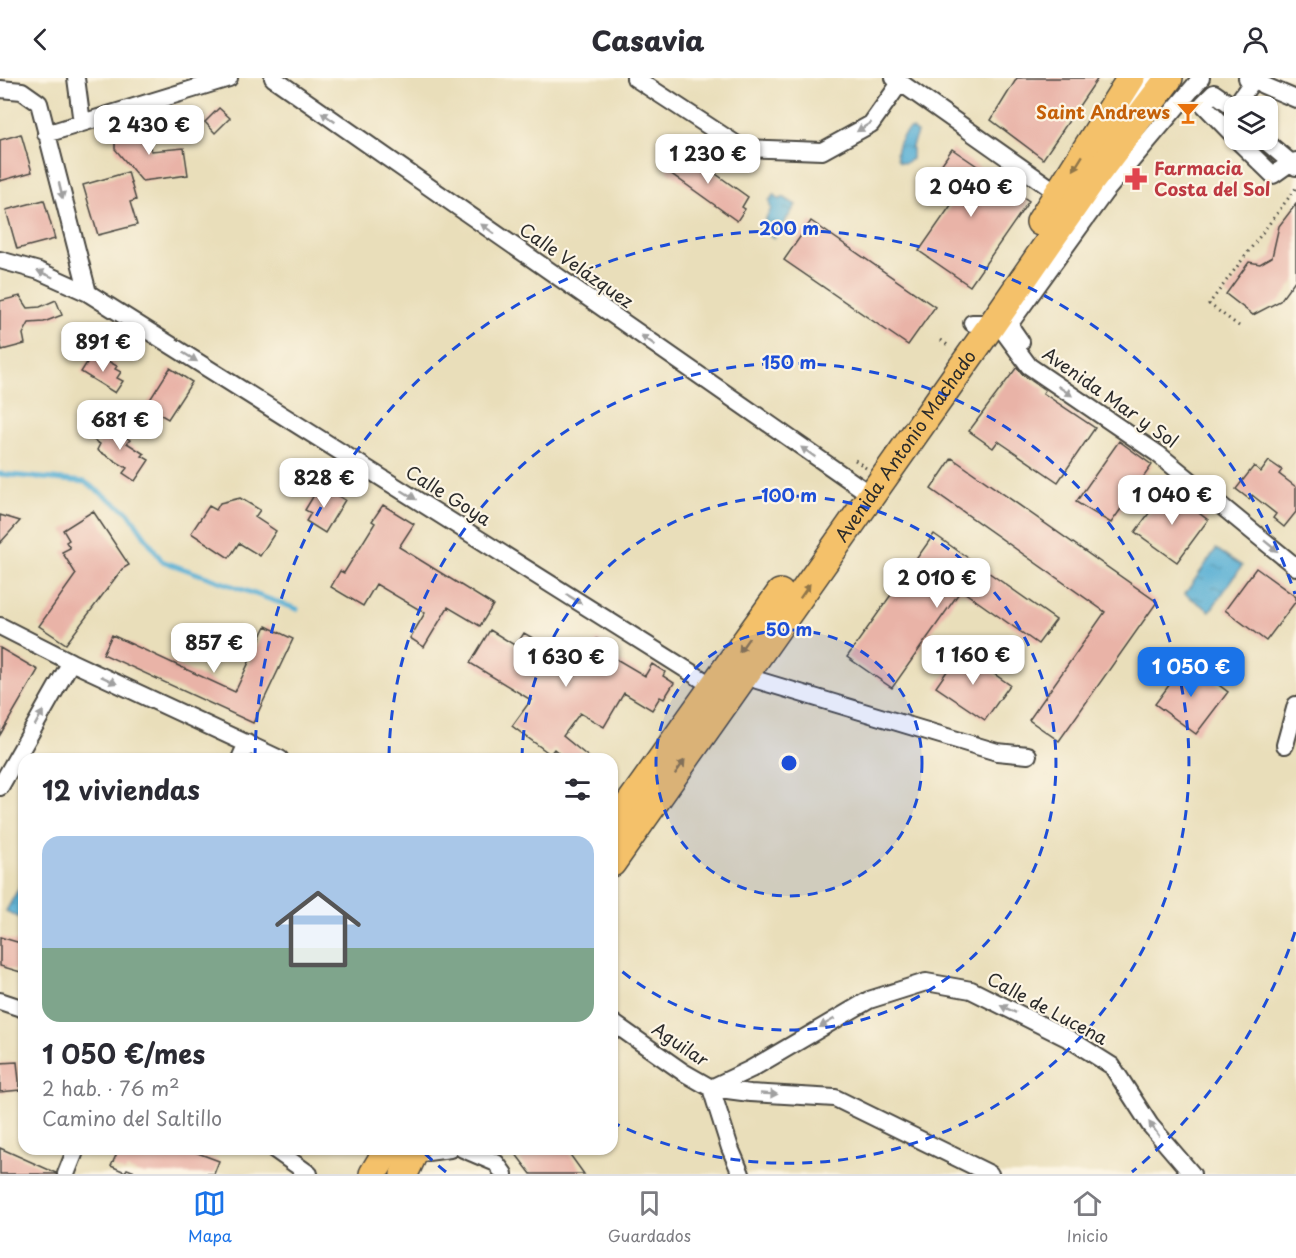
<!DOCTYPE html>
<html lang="es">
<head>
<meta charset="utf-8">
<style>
  :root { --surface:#fff; --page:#f7f7f7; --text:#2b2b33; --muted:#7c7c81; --line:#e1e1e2; --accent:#1a73e8 }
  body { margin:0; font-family:"Playpen Sans",sans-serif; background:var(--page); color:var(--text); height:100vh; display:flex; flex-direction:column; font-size:22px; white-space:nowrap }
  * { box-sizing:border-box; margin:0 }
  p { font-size:20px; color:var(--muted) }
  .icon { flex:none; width:33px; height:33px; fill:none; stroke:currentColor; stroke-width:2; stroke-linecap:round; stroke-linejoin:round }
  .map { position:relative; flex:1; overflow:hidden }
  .drawer { position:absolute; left:18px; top:675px; width:600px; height:402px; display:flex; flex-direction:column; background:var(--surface); border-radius:18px; box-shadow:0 2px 4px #0004 }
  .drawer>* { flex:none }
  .tools { position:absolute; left:1224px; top:18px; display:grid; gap:12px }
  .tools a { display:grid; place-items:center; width:54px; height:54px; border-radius:12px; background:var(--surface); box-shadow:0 2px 4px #0004; font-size:30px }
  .price { position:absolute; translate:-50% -51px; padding:0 14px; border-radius:12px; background:#fff; color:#222; font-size:20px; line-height:39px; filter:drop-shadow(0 2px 3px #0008) }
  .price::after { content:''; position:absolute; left:50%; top:36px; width:18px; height:14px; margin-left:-9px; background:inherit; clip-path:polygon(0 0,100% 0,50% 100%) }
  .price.current { background:var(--accent); color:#fff }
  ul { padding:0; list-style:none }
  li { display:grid; align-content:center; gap:12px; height:318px; padding:0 24px }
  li+li { border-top:2px solid var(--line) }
  li span { display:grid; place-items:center; height:186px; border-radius:18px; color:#555 }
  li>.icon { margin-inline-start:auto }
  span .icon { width:108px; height:108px; fill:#fffc; stroke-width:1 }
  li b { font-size:26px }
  h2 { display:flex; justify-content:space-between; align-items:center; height:72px; padding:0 24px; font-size:26px }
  header { display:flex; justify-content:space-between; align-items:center; height:78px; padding:0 24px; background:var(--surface); font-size:27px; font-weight:800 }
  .tab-bar { display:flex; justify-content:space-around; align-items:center; height:84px; border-top:2px solid var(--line); background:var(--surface); font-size:16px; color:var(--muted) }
  .tab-bar a { display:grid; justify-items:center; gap:3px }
  .tab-bar .current { color:var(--accent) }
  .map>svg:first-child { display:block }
  .water { fill:url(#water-ripples); stroke:#416d80; stroke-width:1.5 }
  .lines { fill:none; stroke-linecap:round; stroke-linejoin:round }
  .stream { stroke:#57afd4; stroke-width:5 }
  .building { fill:#e9b3a7 }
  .street-casing { stroke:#484640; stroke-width:20 }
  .primary-casing { stroke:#484640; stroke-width:30 }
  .path { stroke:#484640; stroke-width:3; stroke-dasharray:1.5 4.5; stroke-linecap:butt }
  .street { stroke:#fff; stroke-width:16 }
  .primary { stroke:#f4c16a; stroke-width:27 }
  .oneway { fill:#a0a0a0 }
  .oneway2 { fill:#90764a }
  .ring { fill:none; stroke:#1d4ed8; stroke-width:3; stroke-dasharray:10 8 }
  .labels { text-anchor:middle; stroke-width:4.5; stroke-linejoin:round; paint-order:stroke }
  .food-label { font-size:18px; font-weight:bold; fill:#c56008; stroke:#fcf5e5; text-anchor:end }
  .health-label { font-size:18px; font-weight:bold; fill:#be3a42; stroke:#fcf5e5; text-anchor:start }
  .street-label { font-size:18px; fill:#2b2b2b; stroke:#fcf5e5 }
  .centre { fill:#1d4ed8; stroke:#fcf5e5; stroke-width:3 }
  .ring-label { font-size:18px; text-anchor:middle; font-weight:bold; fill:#1d4ed8; stroke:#fcf5e5; stroke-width:4.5; stroke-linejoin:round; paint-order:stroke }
</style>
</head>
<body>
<header><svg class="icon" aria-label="back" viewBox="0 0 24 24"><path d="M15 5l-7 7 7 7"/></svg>Casavia<svg class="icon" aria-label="person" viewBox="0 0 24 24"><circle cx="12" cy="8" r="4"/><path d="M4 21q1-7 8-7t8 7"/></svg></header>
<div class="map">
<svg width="1296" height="1096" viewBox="0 0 1296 1096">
  <defs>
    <pattern id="water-ripples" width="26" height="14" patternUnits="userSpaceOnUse" patternTransform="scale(1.5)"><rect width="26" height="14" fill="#57afd4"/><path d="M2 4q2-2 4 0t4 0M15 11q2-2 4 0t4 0" fill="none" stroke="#488fac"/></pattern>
  </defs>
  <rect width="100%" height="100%" fill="#fcf5e5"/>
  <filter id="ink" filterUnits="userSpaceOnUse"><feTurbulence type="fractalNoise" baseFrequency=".0167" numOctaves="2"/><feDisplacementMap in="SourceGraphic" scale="12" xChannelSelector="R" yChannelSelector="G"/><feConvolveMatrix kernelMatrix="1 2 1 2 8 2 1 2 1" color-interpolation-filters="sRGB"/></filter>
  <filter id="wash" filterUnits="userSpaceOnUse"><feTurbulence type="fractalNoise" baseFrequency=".008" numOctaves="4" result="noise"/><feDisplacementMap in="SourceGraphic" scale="24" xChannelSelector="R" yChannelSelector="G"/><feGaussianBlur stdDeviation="1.35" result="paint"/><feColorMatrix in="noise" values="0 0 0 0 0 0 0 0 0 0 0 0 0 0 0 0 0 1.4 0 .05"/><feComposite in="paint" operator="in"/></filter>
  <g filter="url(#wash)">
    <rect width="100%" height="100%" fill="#e9deba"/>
    <!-- water -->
    <path class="water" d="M909,51h4l4,4 -5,13v13l-7,4 -6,-1c-7,-10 2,-26 10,-33z
      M774,116l6,6 3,-3 13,8 -22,33 -14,-9 11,-20 -2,-8z
      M1216,471l26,17 -32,45 -25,-17z
      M24,801v41l-18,-9z"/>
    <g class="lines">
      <!-- stream -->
      <path class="stream" d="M0,396l85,8 43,30 34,49 135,48"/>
    </g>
    <g id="blocks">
      <!-- building -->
      <path class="building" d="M1017,0h81l-55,81 -52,-39z
        M219,30l11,10 -15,15 -10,-11z
        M138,47l1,4 7,-2 5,24 33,-3 4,27 -46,6 -27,-32v-10l3,-7 7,-4z
        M21,56l11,38 -32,9v-41z
        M681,71l67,48 -6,10 3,2 -8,12 -71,-51z
        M952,71l77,52 -59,85 -51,-35 37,-53 -26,-17z
        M128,94l8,28 -6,2 7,23 -39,10 -15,-50z
        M44,122l11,39 -38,10 -11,-39z
        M1296,126v75l-16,22 -27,14 -27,-21 23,-32 11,2 12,-7 7,-31z
        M811,143l124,86 -27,38 -124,-85z
        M20,218l8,12 12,-1 16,-7 6,15 -18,7 -15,1 -6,11 2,10 -23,6 -2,-9v-40z
        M93,275l24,13 -2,3 6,3 -4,6 6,3 -8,12 -34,-21z
        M1017,289l6,8 22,15 -2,3 52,35 -37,54 -60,-41 -5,7 -24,-17z
        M170,290l22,14 -24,37 -22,-13z
        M103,344l27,18 -3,3 17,11 -2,2 7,4 -14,21 -12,-8 4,-5 -30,-18 3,-6 -8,-5z
        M1119,363l33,24 -41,58 -35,-21z
        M952,380l205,144 -98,139 -30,-21 76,-108 -174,-123z
        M1269,383l13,9 -3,4 17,13v25l-12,15 -11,-9 3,-4 -24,-19 -3,4 -13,-10 18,-23 7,6z
        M320,407l25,15 -20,33 -19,-12 5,-8 -6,-3z
        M1167,411l41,31 -31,42 -42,-30z
        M240,420l20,12 -5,7 21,14 -16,25 -21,-13 -10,15 -38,-25 18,-27 7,4 4,-7z
        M383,427l31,19 -15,23 94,58 -13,21 -32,-19 -24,40 -14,-9 15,-25 -49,-29 -13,22 -32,-19 9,-16 4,2 31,-50 -3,-2z
        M93,433l36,54 -7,4 -56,75 -27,-18 37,-52 -14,-22 8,-4 -4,-6 3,-2 -6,-10z
        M0,437l20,6 -20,22z
        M934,456l122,86 -18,24 -77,-54 -69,98 -45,-31z
        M1256,490l40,29v4l-30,40 -41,-31z
        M266,548l27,13 -40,84 -150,-69 9,-19 123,57z
        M490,552l26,16 8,-13 21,12 -8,13 26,17 7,-12 8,5 19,-29 13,8 -4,6 39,23 7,-12 13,8 -2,4 11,7 -10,16 -4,-2 -8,13 -28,-17 -20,34 -24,-14 -17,23 28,23h-25l-12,-10 -4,5 -38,-28 19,-26 -61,-37z
        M0,570l38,22 -38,65z
        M961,573l49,34 -25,35 -49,-33z
        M1187,583l41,31 -32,42 -41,-30z
        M0,859l24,7v29l-24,-7z
        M17,984l3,28 -20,2v-29z
        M0,1070l56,25v1h-56z
        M119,1071h68l32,12 -5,13h-74l-13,-5 -2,3 -14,-6z
        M512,1071h54l18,25h-53z"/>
    </g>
  </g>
  <g filter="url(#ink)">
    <use href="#blocks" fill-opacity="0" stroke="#484640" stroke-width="1.5"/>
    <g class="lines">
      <!-- street casing -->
      <g class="street-casing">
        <path id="street" d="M76,0l6,45
          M273,0l598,417
          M635,0l107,70 80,3 49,-27 29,-41
          M894,0l165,116
          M1258,0l5,7 33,14
          M0,11l22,2 17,12 49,190
          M1235,28l17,-24 -5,-4
          M1234,29l-20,-14 -11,11 31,32
          M1127,30l21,-30
          M46,56l183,-56
          M1237,62l36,35 17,-12 6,-2
          M1264,62l32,27
          M0,182l39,11 49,22 626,394
          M972,245h21l8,5 28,38 129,88 138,113
          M1021,264l-9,-13 -1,-7 94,-130 96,-114
          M0,548l71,36 209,97
          M747,596l10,6 240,72 31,3
          M1285,667l11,-40
          M240,681l7,-16
          M0,709l71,-125
          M0,923l24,8
          M612,944l71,50 28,16 19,60 11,26
          M711,1010l40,-19 118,-69 57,-18 45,8 100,50 41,26 38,59 42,49
          M712,1010l38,5 85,5 155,76
          M274,1071l35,25
          M463,1071l33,14 8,11
          M413,1076l37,-5
          M66,1096l10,-25"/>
      </g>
      <!-- primary casing -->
      <g class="primary-casing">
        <g id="primary">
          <path d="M1040,144l91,-144"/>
          <path d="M612,750l168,-235"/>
          <path id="s1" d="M612,785l381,-540 98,-142 78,-103"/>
          <path d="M373,1096l15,-25"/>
          <path d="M404,1096l12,-25"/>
        </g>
      </g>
      <!-- path -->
      <path class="path" d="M1239,248l-30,-22 87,-116
        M941,262l8,6
        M855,382l11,8"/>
      <!-- street -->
      <use href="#street" class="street"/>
      <!-- primary -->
      <use href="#primary" class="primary"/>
    </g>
    <!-- one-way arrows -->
    <defs><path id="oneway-solid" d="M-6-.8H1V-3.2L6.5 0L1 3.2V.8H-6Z" transform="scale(1.5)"/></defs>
    <g class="oneway">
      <use href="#oneway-solid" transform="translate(328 39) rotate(-145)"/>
      <use href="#oneway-solid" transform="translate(864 49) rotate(148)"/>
      <use href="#oneway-solid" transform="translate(61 113) rotate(76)"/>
      <use href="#oneway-solid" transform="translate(488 151) rotate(-145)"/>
      <use href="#oneway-solid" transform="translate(45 196) rotate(-157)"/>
      <use href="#oneway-solid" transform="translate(648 262) rotate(-145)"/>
      <use href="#oneway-solid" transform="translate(190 279) rotate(32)"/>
      <use href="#oneway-solid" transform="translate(1065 313) rotate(34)"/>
      <use href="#oneway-solid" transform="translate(808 374) rotate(-145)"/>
      <use href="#oneway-solid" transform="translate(409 417) rotate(32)"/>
      <use href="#oneway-solid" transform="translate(1271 468) rotate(39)"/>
      <use href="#oneway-solid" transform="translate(574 521) rotate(32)"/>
      <use href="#oneway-solid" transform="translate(109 602) rotate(25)"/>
      <use href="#oneway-solid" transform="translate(39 640) rotate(-61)"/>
      <use href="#oneway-solid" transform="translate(1008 931) rotate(-154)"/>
      <use href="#oneway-solid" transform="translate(827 945) rotate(150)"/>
      <use href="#oneway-solid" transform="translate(769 1016) rotate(3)"/>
      <use href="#oneway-solid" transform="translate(1154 1051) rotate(-126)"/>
    </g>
    <g class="oneway2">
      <use href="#oneway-solid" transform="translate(1078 85) rotate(122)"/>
      <use href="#oneway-solid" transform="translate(805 513) rotate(-55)"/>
      <use href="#oneway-solid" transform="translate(744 567) rotate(125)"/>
      <use href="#oneway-solid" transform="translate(680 689) rotate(-55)"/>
    </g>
  </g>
  <!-- distance rings -->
  <circle cx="789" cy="685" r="133" fill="#1d4ed8" fill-opacity=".12"/>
  <g class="ring">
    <circle cx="789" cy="685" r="133"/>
    <path d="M522 680A267 267 0 1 1 612 885"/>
    <path d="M389 678A400 400 0 1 1 614 1045"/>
    <path d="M1295 854A534 534 0 0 1 1132 1094M446 1094A534 534 0 0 1 421 1072M255 680A534 534 0 0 1 1295 516"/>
  </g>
  <!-- icons -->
  <defs>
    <g id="bar-bare" transform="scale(1.8)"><path d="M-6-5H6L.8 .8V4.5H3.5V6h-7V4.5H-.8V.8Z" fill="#e8710a" stroke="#fcf5e5" stroke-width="2.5" paint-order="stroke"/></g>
    <g id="pharmacy-bare" transform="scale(1.8)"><path d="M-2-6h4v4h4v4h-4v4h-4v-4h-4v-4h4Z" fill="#e0444e" stroke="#fcf5e5" stroke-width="2.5" paint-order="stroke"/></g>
  </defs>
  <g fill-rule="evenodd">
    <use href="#bar-bare" x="1188" y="35"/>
    <use href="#pharmacy-bare" x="1136" y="101"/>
  </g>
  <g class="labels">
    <!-- food labels -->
    <g class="food-label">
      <text x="1170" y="41">Saint Andrews</text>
    </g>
    <!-- health labels -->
    <g class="health-label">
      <text x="1154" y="97">Farmacia<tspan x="1154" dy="21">Costa del Sol</tspan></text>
    </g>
    <!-- street labels -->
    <g class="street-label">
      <text transform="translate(576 188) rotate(35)" y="6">Calle Velázquez</text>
      <text transform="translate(1110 320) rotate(35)" y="6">Avenida Mar y Sol</text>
      <text dy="6" stroke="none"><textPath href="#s1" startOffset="510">Avenida Antonio Machado</textPath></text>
      <text transform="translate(448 418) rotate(32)" y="6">Calle Goya</text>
      <text transform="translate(1047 931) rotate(28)" y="6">Calle de Lucena</text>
      <text transform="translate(680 967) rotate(34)" y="6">Aguilar</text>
    </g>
  </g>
  <circle cx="789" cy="685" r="9" class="centre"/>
  <g class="ring-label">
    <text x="789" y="157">200 m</text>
    <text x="789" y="291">150 m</text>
    <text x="789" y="424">100 m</text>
    <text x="789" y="558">50 m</text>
  </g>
</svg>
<div class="tools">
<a><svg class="icon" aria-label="layers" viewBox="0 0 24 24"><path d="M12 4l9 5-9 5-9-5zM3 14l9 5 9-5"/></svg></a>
</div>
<b class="price" style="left:149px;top:78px">2 430 €</b>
<b class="price" style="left:708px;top:107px">1 230 €</b>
<b class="price" style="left:971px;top:140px">2 040 €</b>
<b class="price" style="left:103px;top:295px">891 €</b>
<b class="price" style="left:120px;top:373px">681 €</b>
<b class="price" style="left:324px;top:431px">828 €</b>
<b class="price" style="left:1172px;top:448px">1 040 €</b>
<b class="price" style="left:937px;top:531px">2 010 €</b>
<b class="price" style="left:214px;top:596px">857 €</b>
<b class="price" style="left:973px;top:608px">1 160 €</b>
<b class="price" style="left:566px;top:610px">1 630 €</b>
<b class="price current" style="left:1191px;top:620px">1 050 €</b>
<section class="drawer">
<h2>12 viviendas<svg class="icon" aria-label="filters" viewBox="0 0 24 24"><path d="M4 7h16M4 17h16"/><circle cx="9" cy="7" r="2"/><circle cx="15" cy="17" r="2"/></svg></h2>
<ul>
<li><span style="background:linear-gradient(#a9c7e8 60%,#7fa58c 0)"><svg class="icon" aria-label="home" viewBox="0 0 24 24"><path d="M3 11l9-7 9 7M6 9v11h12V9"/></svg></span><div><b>1 050 €/mes</b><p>2 hab. · 76 m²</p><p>Camino del Saltillo</p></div></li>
</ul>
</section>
</div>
<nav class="tab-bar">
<a class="current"><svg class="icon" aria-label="map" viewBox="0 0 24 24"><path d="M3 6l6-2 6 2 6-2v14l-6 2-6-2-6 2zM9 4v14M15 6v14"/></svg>Mapa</a>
<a><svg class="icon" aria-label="saved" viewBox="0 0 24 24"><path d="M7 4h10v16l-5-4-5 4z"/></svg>Guardados</a>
<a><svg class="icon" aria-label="home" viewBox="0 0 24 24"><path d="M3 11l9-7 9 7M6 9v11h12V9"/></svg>Inicio</a>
</nav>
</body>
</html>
